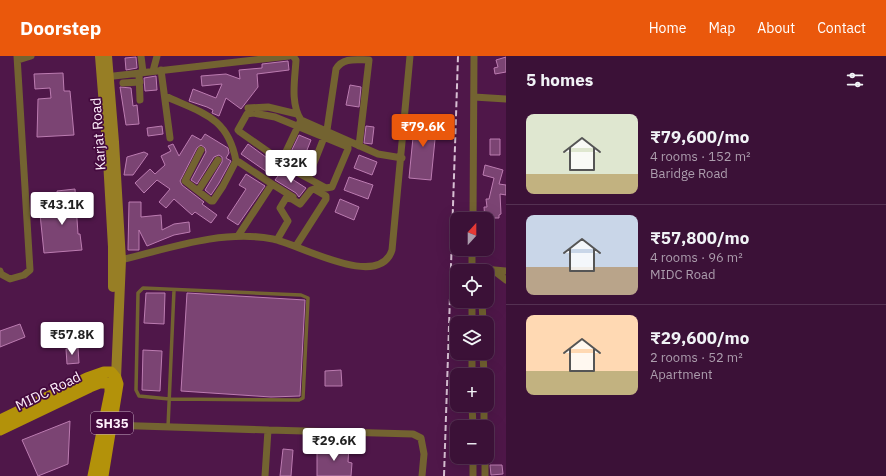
<!DOCTYPE html>
<html lang="en">
<head>
<meta charset="utf-8">
<style>
  :root { --surface:#3b1137; --page:#421a3f; --text:#f1f3f6; --muted:#ac9dad; --line:#543152; --accent:#ea580c }
  body { margin:0; font-family:"IBM Plex Sans",sans-serif; background:var(--page); color:var(--text); height:100vh; display:flex; flex-direction:column; font-size:15px; white-space:nowrap }
  * { box-sizing:border-box; margin:0 }
  p { font-size:13px; color:var(--muted) }
  .icon { flex:none; width:22px; height:22px; fill:none; stroke:currentColor; stroke-width:2; stroke-linecap:round; stroke-linejoin:round }
  .map { position:relative; flex:1; overflow:hidden }
  .sheet { display:flex; flex-direction:column; background:var(--surface); width:380px }
  .sheet>* { flex:none }
  .needle { width:26px; rotate:21deg }
  .buttons { position:absolute; left:450px; top:156px; display:grid; gap:8px }
  .buttons a { display:grid; place-items:center; width:44px; height:44px; border-radius:8px; background:var(--surface); box-shadow:0 4px 16px #0002,0 0 0 1px var(--line); font-size:20px }
  .price { position:absolute; translate:-50% -34px; padding:0 9px; border-radius:4px; background:#fff; color:#222; font-size:13px; line-height:26px; filter:drop-shadow(0 1px 2px #0008) }
  .price::after { content:''; position:absolute; left:50%; top:24px; width:12px; height:9px; margin-left:-6px; background:inherit; clip-path:polygon(0 0,100% 0,50% 100%) }
  .price.active { background:var(--accent); color:#fff }
  ul { padding:0; list-style:none }
  li { display:flex; align-items:center; gap:12px; height:100px; padding:0 20px }
  li+li { border-top:1px solid var(--line) }
  li span { display:grid; place-items:center; flex:none; width:112px; height:80px; border-radius:8px; color:#555 }
  li>.icon { margin-inline-start:auto }
  span .icon { width:48px; height:48px; fill:#fffc; stroke-width:1 }
  li b { font-size:17px }
  h2 { display:flex; justify-content:space-between; align-items:center; height:48px; padding:0 20px; font-size:17px }
  header { display:flex; align-items:center; gap:24px; box-sizing:border-box; height:56px; padding:0 20px; background:var(--accent); color:#fff }
  header strong { font-size:19px }
  nav { display:flex; gap:22px; margin-inline-start:auto; font-size:14px }
  main { display:flex; flex:1; min-height:0 }
  .map>svg:first-child { display:block }
  .building { fill:#7b4473; stroke:#bc7cb1 }
  .lines { fill:none; stroke-linecap:round; stroke-linejoin:round }
  .service { stroke:#736331; stroke-width:3.5 }
  .minor { stroke:#736331; stroke-width:7 }
  .secondary { stroke:#977e25; stroke-width:10 }
  .primary { stroke:#b3920a; stroke-width:11 }
  .rail { stroke:#d8c0d4; stroke-width:2; stroke-dasharray:6 3; stroke-linecap:butt }
  .labels { text-anchor:middle; stroke-width:3.5; stroke-linejoin:round; paint-order:stroke }
  .shield { fill:#440a3e; stroke:#c6aac2; stroke-width:1 }
  .shield-label { font-size:13px; font-weight:bold; fill:#fdeefa }
  .street-label { font-size:14px; fill:#fdeefa; stroke:#440a3e }
</style>
</head>
<body>
<header>
<strong>Doorstep</strong>
<nav><a>Home</a><a>Map</a><a>About</a><a>Contact</a></nav>
</header>
<main>
<div class="map">
<svg width="506" height="420" viewBox="0 0 506 420">
  <rect width="100%" height="100%" fill="#4f1749"/>
  <!-- building -->
  <path class="building" d="M136,1l1,11 -11,2 -1,-12z
    M506,1v15l-11,2 -1,-6 4,-1 -2,-7z
    M288,5l1,9 -32,4 1,13 -17,22 -15,-11 -7,18 -7,-3 1,-3 -6,-3 -18,-6 4,-12 23,9 6,-14 -20,2 -1,-10 25,-2 14,5 -1,-9 23,-2v-4z
    M63,17l1,18h6l4,44 -37,2 1,-38 13,-1 -1,-10 -15,1 -1,-15z
    M156,20l1,14 -12,1 -1,-13z
    M350,29l11,2 -2,20 -13,-2z
    M120,31l11,1 2,18 4,-1 2,19 -13,1z
    M415,61l22,2 -6,61 -22,-2z
    M162,70l1,8 -15,2 -1,-8z
    M366,70l8,1 -2,17 -8,-1z
    M205,78l23,14 1,5 -3,5 5,3 -12,22 -8,12 -6,-5 17,-28v-5l-3,-2 -5,2 -17,27 -6,-4 15,-28 -1,-4 -4,-3 -4,3 -17,33 2,4 22,17 -2,2 15,11 -6,8 -16,-11 -3,3 -18,-16 -8,9 -7,-6 11,-13 -13,-9 -13,13 -9,-10 15,-14 5,5 10,-9 -4,-9 10,-5 -3,-5 5,-2 6,12 13,-21 9,5z
    M299,79l12,5 -4,10 6,2 -6,14 -19,-8z
    M490,83h10v16h-10z
    M248,88l26,19 -7,9 -26,-18z
    M144,96l4,2 -15,21h-9l3,-18z
    M359,99l18,7 -5,13 -18,-7z
    M485,109l18,5 -4,14 7,1v10l-6,-1 1,20 -2,1v3h-6v8h-6v-7h-2l-1,-12h3l-1,-8h3l5,-21 -11,-3z
    M281,116l25,16 -7,9 -3,-4 -21,-13z
    M246,118l19,12 -27,39 -11,-7 19,-29 -7,-4z
    M349,121l24,8 -5,14 -24,-9z
    M75,133l3,45h2l2,16 -38,3 -4,-39 19,-2 -2,-21z
    M340,143l19,8 -5,13 -19,-8z
    M129,146h12v15l20,-2 1,15 12,-6 15,-2 1,10 -16,3 -27,11 -8,-16v20h-11z
    M146,237h19l-1,31 -20,-1z
    M187,237l118,7 -5,96 -29,1 -90,-6z
    M20,268l5,13 -25,10v-16z
    M78,292l1,15 -12,1 -1,-15z
    M143,294l19,1 -2,40 -18,-1z
    M341,314l1,16h-17v-15z
    M70,365l-2,43 -30,12 -16,-36z
    M337,390h12l-1,16 4,1 -1,13h-34v-26h20z
    M283,393l10,1 -2,26h-11z
    M490,409h12l1,9 -12,1z"/>
  <g class="lines">
    <!-- service -->
    <path class="service" d="M143,232l158,7 7,3 -5,100 -4,2 -130,-1 -30,-3 -3,-6 2,-97z
      M168,371l6,-137"/>
    <!-- minor -->
    <path class="minor" d="M141,0l2,16
      M293,0l3,4c-1,19 -6,43 5,60l77,34 24,4
      M18,4l13,-4
      M161,14l9,68
      M153,15l4,-15
      M139,17l1,27
      M105,21l184,-21
      M123,27l17,-1
      M165,40c37,17 63,21 71,65l-13,25 -10,15h-2l-26,-20 16,-31
      M474,41l32,2
      M248,52l20,-1 29,7
      M253,57l22,4 73,30v2l-16,38 -6,1 -26,-14 -60,-42 -2,-2 9,-16z
      M282,104l18,-38
      M239,106l33,22
      M308,122l19,-48 9,-61c7,-12 21,-9 33,-9l-10,86
      M198,135l20,-31
      M473,163l1,-163
      M238,180l34,-52 21,13
      M277,184l11,-19 -8,-13 6,-10 6,1 8,5 11,-14 3,-1 12,7v3l-30,47
      M117,205c50,-12 105,-32 156,-22 26,5 106,52 119,11l18,-194
      M472,212l34,3
      M493,214l13,10
      M0,215l1,3 9,5 14,-4 6,-5 -13,-214
      M472,215v-22
      M482,245l1,22
      M472,267v-22
      M483,297l1,22
      M472,319v-22
      M472,349l1,22
      M484,349v22
      M108,369l160,5 -3,46
      M268,374l145,4 8,4 3,16 -2,22
      M473,401v19
      M485,401v19"/>
    <!-- secondary -->
    <path class="secondary" d="M100,0l7,87 6,104v40
      M107,0l7,86 7,118 -5,118 -2,5"/>
    <!-- primary -->
    <path class="primary" d="M0,364l87,-42 17,-6h7l5,6 2,6 -15,92
      M0,374l90,-43 10,-4h7l3,4v5l-17,84"/>
    <!-- rail -->
    <path class="rail" d="M444,420l14,-420"/>
  </g>
  <g class="labels">
    <!-- shield labels -->
    <rect class="shield" x="91" y="356" width="42" height="22" rx="3"/>
    <g class="shield-label">
      <text x="112" y="372">SH35</text>
    </g>
    <!-- street labels -->
    <g class="street-label">
      <text transform="translate(98 78) rotate(-94)" y="5">Karjat Road</text>
      <text transform="translate(48 335) rotate(-26)" y="5">MIDC Road</text>
    </g>
  </g>
</svg>
<div class="buttons">
<a><svg class="needle" viewBox="-14 -14 28 28"><path d="M0-13l5 13h-10z" fill="#e53935"/><path d="M0 13l5-13h-10z" fill="#ac9dad"/></svg></a>
<a><svg class="icon" aria-label="locate" viewBox="0 0 24 24"><circle cx="12" cy="12" r="6"/><path d="M12 2v4M12 18v4M2 12h4M18 12h4"/></svg></a>
<a><svg class="icon" aria-label="layers" viewBox="0 0 24 24"><path d="M12 4l9 5-9 5-9-5zM3 14l9 5 9-5"/></svg></a>
<a>+</a>
<a>−</a>
</div>
<b class="price active" style="left:423px;top:92px">₹79.6K</b>
<b class="price" style="left:291px;top:128px">₹32K</b>
<b class="price" style="left:62px;top:170px">₹43.1K</b>
<b class="price" style="left:72px;top:300px">₹57.8K</b>
<b class="price" style="left:334px;top:406px">₹29.6K</b>
</div>
<section class="sheet">
<h2>5 homes<svg class="icon" aria-label="filters" viewBox="0 0 24 24"><path d="M4 7h16M4 17h16"/><circle cx="9" cy="7" r="2"/><circle cx="15" cy="17" r="2"/></svg></h2>
<ul>
<li><span style="background:linear-gradient(#dfe7d0 75%,#c2b280 0)"><svg class="icon" aria-label="home" viewBox="0 0 24 24"><path d="M3 11l9-7 9 7M6 9v11h12V9"/></svg></span><div><b>₹79,600/mo</b><p>4 rooms · 152 m²</p><p>Baridge Road</p></div></li>
<li><span style="background:linear-gradient(#c9d6e8 65%,#b9a48a 0)"><svg class="icon" aria-label="home" viewBox="0 0 24 24"><path d="M3 11l9-7 9 7M6 9v11h12V9"/></svg></span><div><b>₹57,800/mo</b><p>4 rooms · 96 m²</p><p>MIDC Road</p></div></li>
<li><span style="background:linear-gradient(#ffd9b3 70%,#c2b280 0)"><svg class="icon" aria-label="home" viewBox="0 0 24 24"><path d="M3 11l9-7 9 7M6 9v11h12V9"/></svg></span><div><b>₹29,600/mo</b><p>2 rooms · 52 m²</p><p>Apartment</p></div></li>
</ul>
</section>
</main>
</body>
</html>
